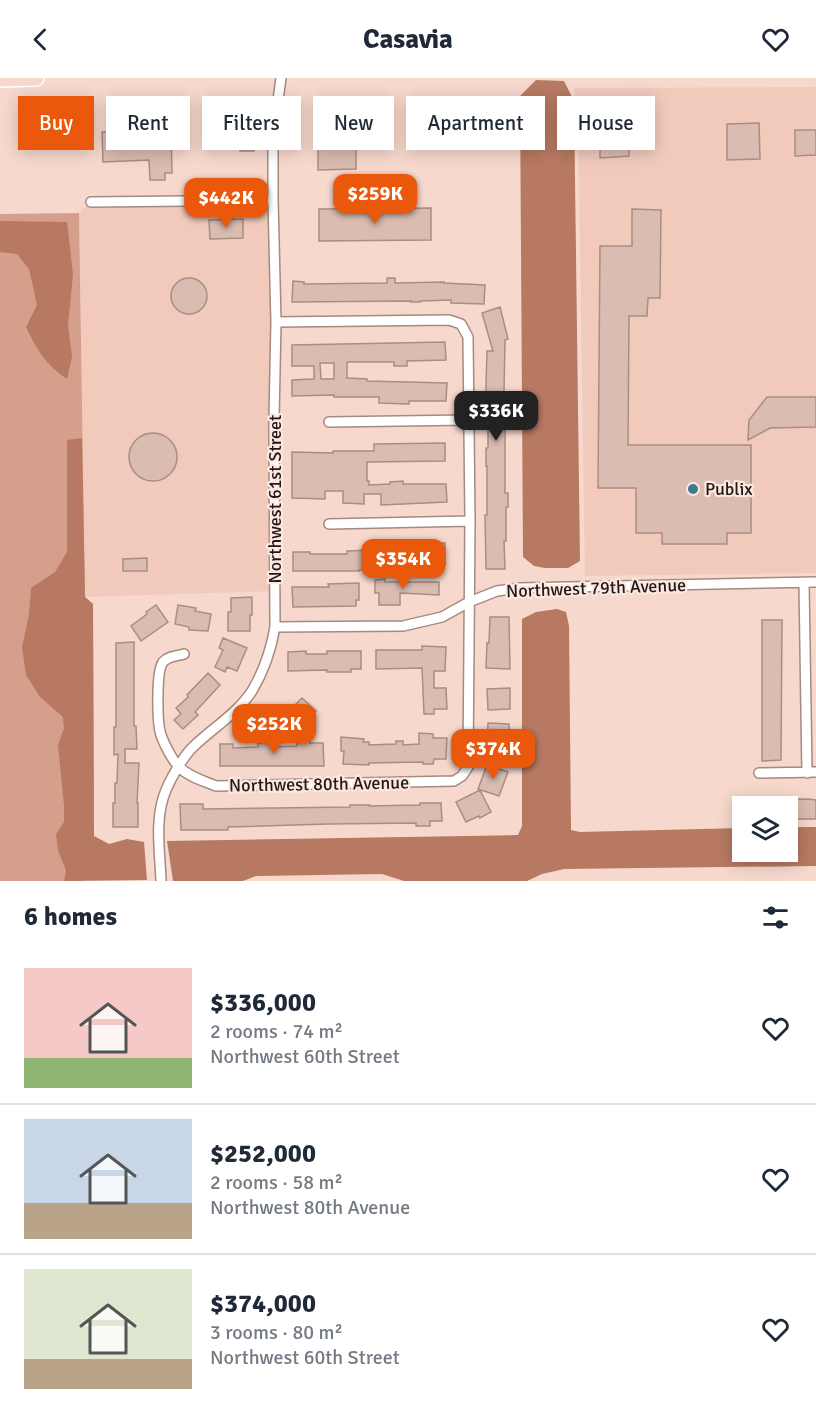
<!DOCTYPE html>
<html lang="en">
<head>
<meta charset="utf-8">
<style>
  :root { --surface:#fff; --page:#f2f2f3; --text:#1f2937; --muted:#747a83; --line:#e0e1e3; --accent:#ea580c }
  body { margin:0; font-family:Signika,sans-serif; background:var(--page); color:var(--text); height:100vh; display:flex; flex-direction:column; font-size:22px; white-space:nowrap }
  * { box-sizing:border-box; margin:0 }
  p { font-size:20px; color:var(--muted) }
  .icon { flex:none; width:33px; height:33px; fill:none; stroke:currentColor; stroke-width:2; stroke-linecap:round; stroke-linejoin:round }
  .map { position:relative; height:803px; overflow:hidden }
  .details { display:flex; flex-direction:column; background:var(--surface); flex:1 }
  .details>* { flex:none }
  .guide { position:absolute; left:18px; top:18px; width:780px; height:54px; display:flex; gap:12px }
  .fabs { position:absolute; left:732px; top:718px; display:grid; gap:12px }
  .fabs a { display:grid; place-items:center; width:66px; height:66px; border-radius:0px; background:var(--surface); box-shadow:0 3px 15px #0003; font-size:30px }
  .price { position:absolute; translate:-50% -51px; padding:0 14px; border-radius:12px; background:var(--accent); color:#fff; font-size:20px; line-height:39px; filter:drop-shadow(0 2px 3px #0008) }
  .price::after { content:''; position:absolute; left:50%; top:36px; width:18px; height:14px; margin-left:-9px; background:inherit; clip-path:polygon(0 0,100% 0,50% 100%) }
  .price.selected { background:#222; color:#fff }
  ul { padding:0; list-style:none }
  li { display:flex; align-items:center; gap:18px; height:150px; padding:0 24px }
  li+li { border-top:2px solid var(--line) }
  li span { display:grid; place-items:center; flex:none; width:168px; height:120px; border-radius:0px; color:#555 }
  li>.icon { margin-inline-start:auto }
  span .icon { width:72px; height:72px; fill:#fffc; stroke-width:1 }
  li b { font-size:26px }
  h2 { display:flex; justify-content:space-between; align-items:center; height:72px; padding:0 24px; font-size:26px }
  .chip { padding:0 21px; border-radius:0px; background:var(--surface); box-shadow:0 3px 15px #0003; font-size:21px; line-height:54px }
  .chip.selected { background:var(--accent); color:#fff }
  header { display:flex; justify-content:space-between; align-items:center; height:78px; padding:0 24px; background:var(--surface); font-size:27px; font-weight:800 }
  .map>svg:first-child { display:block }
  .built { fill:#f1cabc }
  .green { fill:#d59f8b }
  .water { fill:#b77962 }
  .building { fill:#dabcb1; stroke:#aa8d83; stroke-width:1.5; fill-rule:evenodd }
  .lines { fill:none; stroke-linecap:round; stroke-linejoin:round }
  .street-casing { stroke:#a6897f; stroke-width:12 }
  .primary-casing { stroke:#fff; stroke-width:18 }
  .street { stroke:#fff; stroke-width:9 }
  .primary { stroke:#f7d8cd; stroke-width:15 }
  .poi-dot { fill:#3c7b8f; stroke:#fbe8e1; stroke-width:2 }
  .labels { text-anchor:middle; stroke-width:4.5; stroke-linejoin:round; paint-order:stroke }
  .poi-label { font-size:18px; fill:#231814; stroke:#fbe8e1; text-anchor:start }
  .street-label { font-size:18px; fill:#231814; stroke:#fbe8e1 }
</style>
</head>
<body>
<header><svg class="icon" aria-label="back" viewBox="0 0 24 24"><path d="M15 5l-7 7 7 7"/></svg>Casavia<svg class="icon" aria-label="heart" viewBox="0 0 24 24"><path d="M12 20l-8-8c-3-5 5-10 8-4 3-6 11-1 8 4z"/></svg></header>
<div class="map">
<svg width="816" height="803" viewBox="0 0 816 803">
  <rect width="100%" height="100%" fill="#f7d8cd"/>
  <!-- built -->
  <path class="built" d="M816,9v486l-231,3 -7,-456 -4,-32z
    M273,122l2,391 -190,6 -6,-384 12,-11z"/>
  <!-- green -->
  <path class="green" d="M79,135l6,384 8,7 1,232 -12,45h-82v-667z"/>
  <!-- water -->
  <path class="water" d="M536,2l28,1 10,20 6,460 -12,7h-23l-11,-2 -11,-9 -3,-461z
    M0,143l67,1 6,52 -5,51 4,32 -5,22c-21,-14 -30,-29 -41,-52l11,-22 -8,-36 -12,-15 -17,-2z
    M82,360l3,159 8,7 1,232 15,8 18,-5 17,3 3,38 -83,1 2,-11 -8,-19 -2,-17 8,-12v-17l-6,-60 6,-17 -1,-11 -23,-20 -14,-22 -4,-28 7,-33 2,-26 24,-16 12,-20v-112z
    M557,531l9,3 3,14 2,204 9,2 162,-4v24h46v-25h28v39l-252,3 -22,5 -15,7h-123l-22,-7 -126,2 -13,5h-70l-6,-40 351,-6 4,-9v-207l14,-7z"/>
  <!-- building -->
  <path class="building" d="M241,34h13v39h-14z
    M600,43l49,1 1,10 -20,1 -1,23 -29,2z
    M759,45l1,36 -33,1v-36z
    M171,52l1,43h-7v7h-15l-1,-20 -46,2 -1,-30z
    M795,52h21v25l-21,1z
    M356,63v28l-38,1v-28z
    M431,130v32l-112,1v-32z
    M632,131l29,1 -1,88h-12l-1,18h-18l-1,129h123v88h-24v11h-65v-11h-26v-45h-38l2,-242h32z
    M243,141v19l-33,1 -1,-19z
    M387,200h8v5l49,-1v1l41,2 -1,19 -33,-1v-3l-31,1v1h-9v-1l-119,1 1,-21 11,1v2l83,-1z
    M171 218a18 18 0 1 1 36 0a18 18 0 1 1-36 0Z
    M500,229l8,32 -3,1 -1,52h1v17h4v10h-4v74h3v14h-2v34h-2l1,28h-19l-1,-54h2v-49h-1v-18h2v-22h-2v-41l1,-34h6l-11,-38z
    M445,264l1,18 -39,1v5h-13v-4h-47v16l20,1v2l80,2 -1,18h-37v3l-30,-1v-6h-45v-2l-42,1v-16l22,-1v-13h-22v-21zM320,285h14v16h-13z
    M767,319h49v30l-46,1 -22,12 1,-20z
    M129 379a24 24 0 1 1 48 0a24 24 0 1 1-48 0Z
    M445,365v18l-78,1v19h2v4l21,-1v-2l13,-1v3h43l1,18 -66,3v-11h-17v10l-21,-1v-12h-18v8l-33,-1v-46l41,1v-2h41v-7z
    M445,465v22l-29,1v-3h-49v7h-8v1h-66v-19h17v2h37v-3l27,-1v-5h41v-1z
    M147,480v13h-24v-12z
    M385,501v3h54v13l-39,-2v12h-21v-12h-4v-13z
    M359,505v17h-3v6l-63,1 -1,-20h37l-1,-3z
    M252,519v18h-2v16h-22v-19h3v-14z
    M156,527l12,17 -27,19 -10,-15 16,-12 -1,-2z
    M178,527l18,3 -1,3 16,3 -3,17 -19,-1v-3l-14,-3z
    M490,539h19l1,52 -24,-1 1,-25h2z
    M762,542h20l-1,140 -19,1z
    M223,560l24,10 -10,23 -10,-4 -2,5 -10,-5 8,-17 -4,-2z
    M134,564v84h2l1,23h-12v14h14l-2,40h1v24h-25v-24h2v-20h2l1,-29 -4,1v-28h2v-84z
    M422,568l24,1 -1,24h-11v17h12l1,21h-13v5h-10l-2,-46 -46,1v-19h46z
    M306,573v3h21v-3h34v18h-10v3h-24v-2l-39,1v-19z
    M208,595l12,12 -25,27 3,3 -15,14 -9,-9 7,-6 -5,-6 12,-11 -1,-2z
    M510,610v21l-22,1 -1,-21z
    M302,620l14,13 -11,12 -14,-14z
    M488,645l21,1v27l-10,-1v-4l-12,-1z
    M419,655l14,1v4h14l-1,21h-12l-1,5h-10v-2l-54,1v2l-26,-1 1,-13h-3v-14l23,2 -1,3h6v3l27,-1v-3h7v4l16,-1z
    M297,661h13v4h13l1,23h-104v-22h13v4l25,-1v-4l13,-1v5l26,-1z
    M487,687l21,7 -9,24 -21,-7z
    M480,712l11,22 -11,6 -1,-2 -13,6 -10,-20z
    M808,721l8,1v19h-28v-12h-25v-7z
    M420,725h21l1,18h-12v5h-14v-3l-88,1 -100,3v3h-47l-1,-26h23v5l147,-2v-2h19v1l51,-1z"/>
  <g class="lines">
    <!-- street casing -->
    <g class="street-casing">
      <path id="street" d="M91,124l182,-2
        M329,344l139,-2
        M329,446l141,-3
        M804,505l3,190
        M275,549l128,-1 39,-9 27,-15 28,-11 23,-3 296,-6
        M184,576c-7,2 -16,2 -21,8 -7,9 -6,62 -2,73 3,9 12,26 18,32 10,10 25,14 37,19l238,-5 8,-5 6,-9 2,-246 -2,-184 -7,-13 -12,-4 -173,2
        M759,695l57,-1
        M161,803c-1,-29 -7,-63 5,-91 5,-12 17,-33 26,-42 19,-19 45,-34 60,-57 12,-20 19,-41 23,-64l-1,-209 2,-96 -3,-122v-63l8,-59"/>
    </g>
    <!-- primary casing -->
    <g class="primary-casing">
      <path id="primary" d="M0,1l36,-1"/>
    </g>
    <!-- street -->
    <use href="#street" class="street"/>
    <!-- primary -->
    <use href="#primary" class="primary"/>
  </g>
  <!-- markers -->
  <circle class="poi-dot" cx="693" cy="411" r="6"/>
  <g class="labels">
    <!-- poi labels -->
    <g class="poi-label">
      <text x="705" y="417">Publix</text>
    </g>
    <!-- street labels -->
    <g class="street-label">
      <text transform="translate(275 421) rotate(-90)" y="6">Northwest 61st Street</text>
      <text transform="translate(596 510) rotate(-2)" y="6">Northwest 79th Avenue</text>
      <text transform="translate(319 706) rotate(-1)" y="6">Northwest 80th Avenue</text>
    </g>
  </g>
</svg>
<div class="fabs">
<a><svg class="icon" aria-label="layers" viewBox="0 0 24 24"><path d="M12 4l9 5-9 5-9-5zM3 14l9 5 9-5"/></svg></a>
</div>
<b class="price" style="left:375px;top:147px">$259K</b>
<b class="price" style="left:226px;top:151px">$442K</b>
<b class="price selected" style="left:496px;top:364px">$336K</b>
<b class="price" style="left:403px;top:512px">$354K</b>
<b class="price" style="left:274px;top:677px">$252K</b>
<b class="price" style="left:493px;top:702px">$374K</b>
<div class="guide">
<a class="chip selected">Buy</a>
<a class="chip">Rent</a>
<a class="chip">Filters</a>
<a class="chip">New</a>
<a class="chip">Apartment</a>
<a class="chip">House</a>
</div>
</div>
<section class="details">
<h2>6 homes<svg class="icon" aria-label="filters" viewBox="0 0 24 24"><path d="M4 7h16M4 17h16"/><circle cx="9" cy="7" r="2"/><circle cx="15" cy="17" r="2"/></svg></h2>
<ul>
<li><span style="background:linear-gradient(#f6c9c9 75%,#8fb573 0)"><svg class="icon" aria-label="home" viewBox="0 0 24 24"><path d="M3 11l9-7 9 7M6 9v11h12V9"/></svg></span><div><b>$336,000</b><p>2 rooms · 74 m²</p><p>Northwest 60th Street</p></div><svg class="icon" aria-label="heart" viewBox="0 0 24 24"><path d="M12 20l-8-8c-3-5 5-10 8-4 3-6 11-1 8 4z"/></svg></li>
<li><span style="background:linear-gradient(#c9d6e8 70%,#b9a48a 0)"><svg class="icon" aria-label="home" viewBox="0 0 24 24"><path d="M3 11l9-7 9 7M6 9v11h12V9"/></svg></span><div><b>$252,000</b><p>2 rooms · 58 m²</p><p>Northwest 80th Avenue</p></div><svg class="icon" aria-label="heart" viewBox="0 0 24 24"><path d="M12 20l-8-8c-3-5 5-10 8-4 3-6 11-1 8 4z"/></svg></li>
<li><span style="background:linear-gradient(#dfe7d0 75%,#b9a48a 0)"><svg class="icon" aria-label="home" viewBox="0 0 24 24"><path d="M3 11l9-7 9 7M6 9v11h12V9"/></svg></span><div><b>$374,000</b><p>3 rooms · 80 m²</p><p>Northwest 60th Street</p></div><svg class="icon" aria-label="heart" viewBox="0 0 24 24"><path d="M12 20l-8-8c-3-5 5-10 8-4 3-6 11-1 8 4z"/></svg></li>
</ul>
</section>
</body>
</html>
